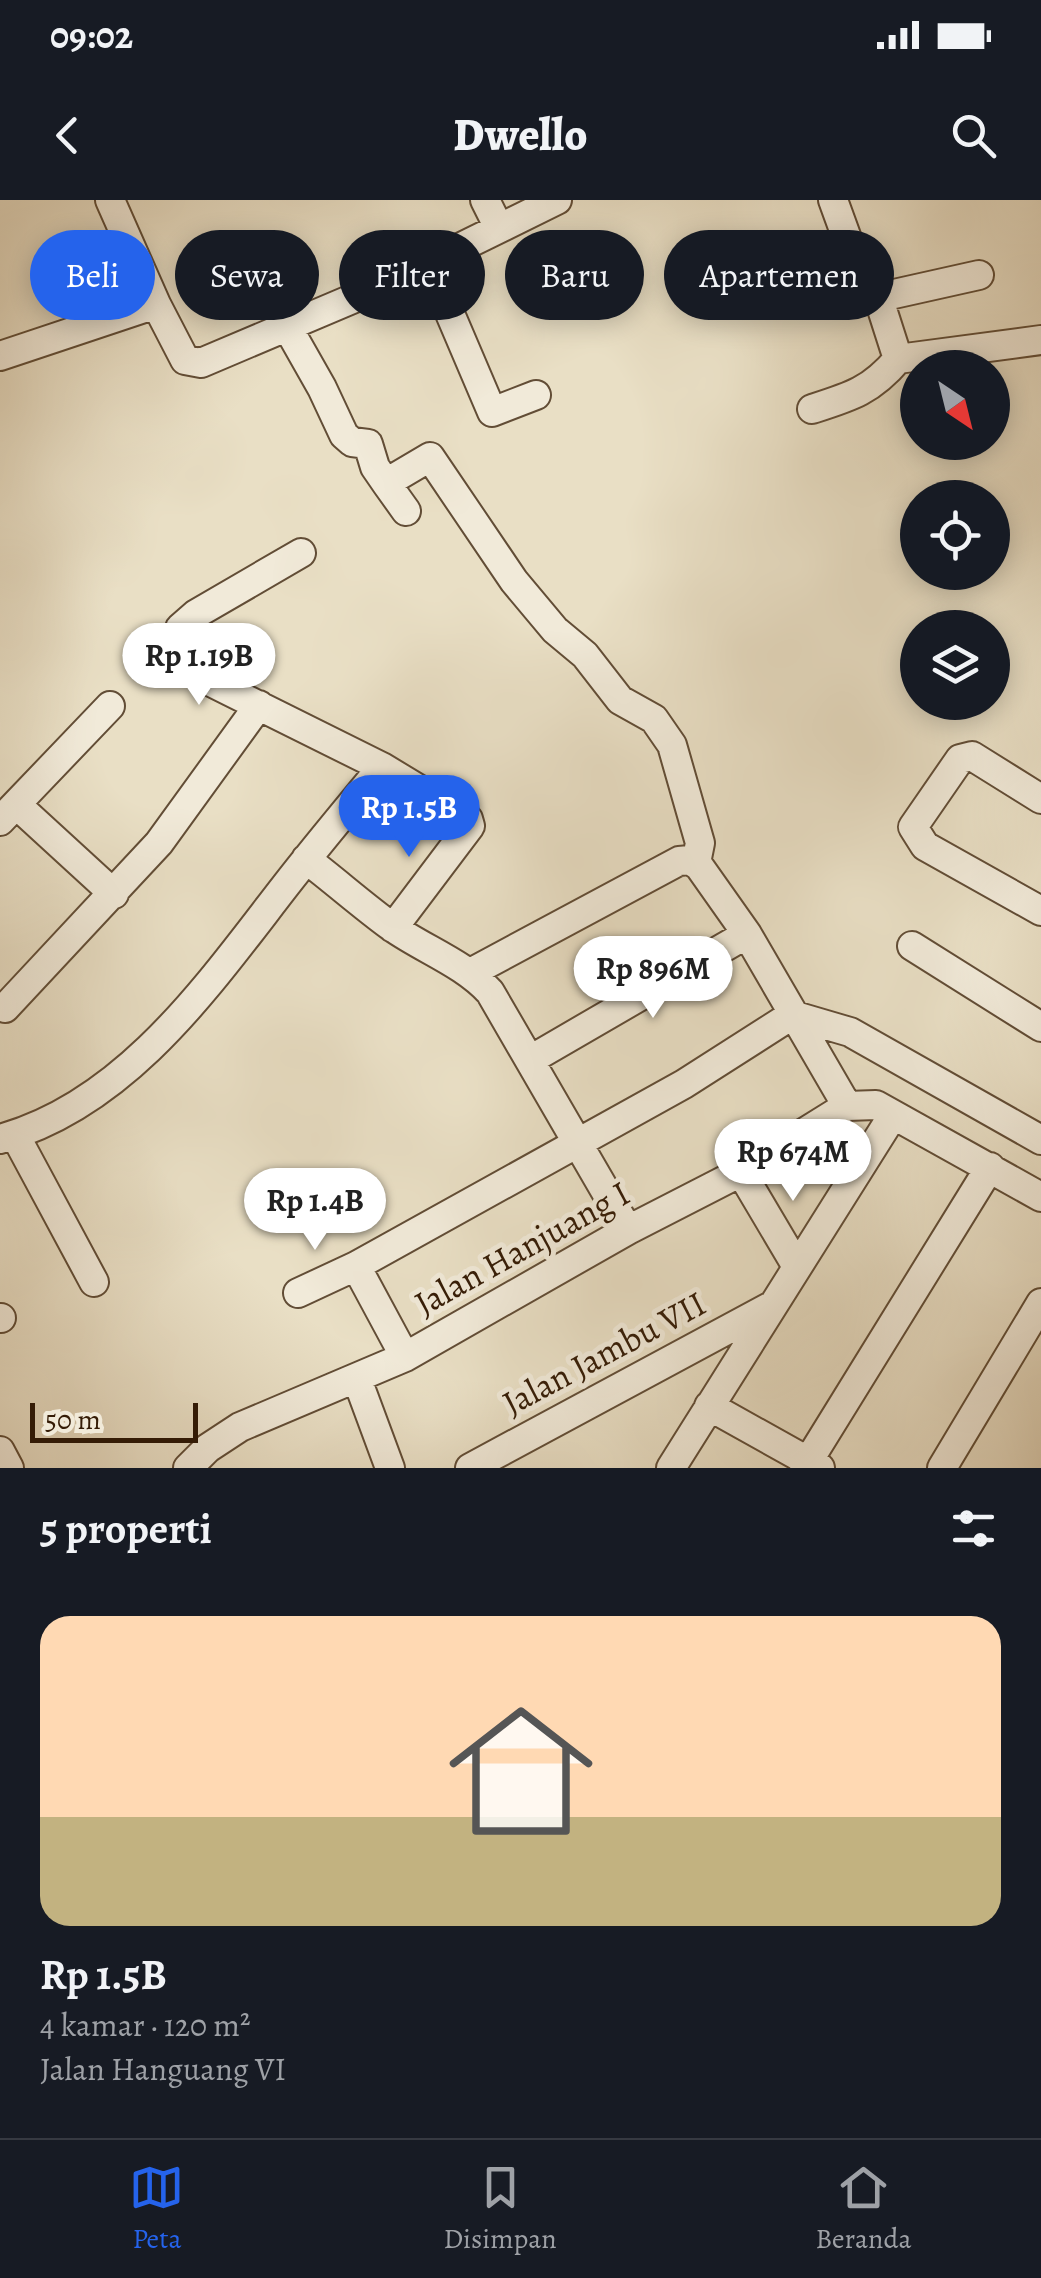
<!DOCTYPE html>
<html lang="id">
<head>
<meta charset="utf-8">
<style>
  :root { --surface:#171b24; --page:#20242c; --text:#f1f3f6; --muted:#9ea1a6; --line:#363941; --accent:#2563eb }
  body { margin:0; font-family:Alegreya,serif; background:var(--page); color:var(--text); height:100vh; display:flex; flex-direction:column; font-size:38px; white-space:nowrap }
  * { box-sizing:border-box; margin:0 }
  p { font-size:32px; color:var(--muted) }
  .icon { flex:none; width:55px; height:55px; fill:none; stroke:currentColor; stroke-width:2; stroke-linecap:round; stroke-linejoin:round }
  .map { position:relative; height:1268px; overflow:hidden }
  .side { display:flex; flex-direction:column; background:var(--surface); flex:1 }
  .side>* { flex:none }
  .top-card { position:absolute; left:30px; top:30px; width:982px; height:90px; display:flex; gap:20px }
  .needle { width:65px; rotate:145deg }
  .buttons { position:absolute; left:900px; top:150px; display:grid; gap:20px }
  .buttons a { display:grid; place-items:center; width:110px; height:110px; border-radius:50%; background:var(--surface); box-shadow:0 5px 25px #0003; font-size:50px }
  .scale { position:absolute; left:30px; bottom:25px; width:168px; box-sizing:border-box; padding-left:10px; border:5px solid #351c06; border-top:0; font-size:28px; line-height:35px; white-space:nowrap; color:#351c06; -webkit-text-stroke:8px #f1ead9; paint-order:stroke }
  .price { position:absolute; translate:-50% -85px; padding:0 22px; border-radius:35px; background:#fff; color:#222; font-size:32px; line-height:65px; filter:drop-shadow(0 2px 5px #0008) }
  .price::after { content:''; position:absolute; left:50%; top:60px; width:30px; height:22px; margin-left:-15px; background:inherit; clip-path:polygon(0 0,100% 0,50% 100%) }
  .price.active { background:var(--accent); color:#fff }
  ul { padding:0; list-style:none }
  li { display:grid; align-content:center; gap:20px; height:530px; padding:0 40px }
  li span { display:grid; place-items:center; height:310px; border-radius:30px; color:#555 }
  li>.icon { margin-inline-start:auto }
  span .icon { width:180px; height:180px; fill:#fffc; stroke-width:1 }
  li b { font-size:42px }
  h2 { display:flex; justify-content:space-between; align-items:center; height:120px; padding:0 40px; font-size:42px }
  .chip { padding:0 35px; border-radius:45px; background:var(--surface); box-shadow:0 5px 25px #0003; font-size:35px; line-height:90px }
  .chip.active { background:var(--accent); color:#fff }
  .status { display:flex; justify-content:space-between; align-items:center; height:70px; padding:0 50px; background:var(--surface); direction:ltr }
  .status svg { height:28px; fill:currentColor }
  header { display:flex; justify-content:space-between; align-items:center; height:130px; padding:0 40px; background:var(--surface); font-size:45px; font-weight:800 }
  .tabs { display:flex; justify-content:space-around; align-items:center; height:140px; border-top:2px solid var(--line); background:var(--surface); font-size:28px; color:var(--muted) }
  .tabs a { display:grid; justify-items:center; gap:5px }
  .tabs .active { color:var(--accent) }
  .map>svg:first-child { display:block }
  .lines { fill:none; stroke-linecap:round; stroke-linejoin:round }
  .minor-casing { stroke:#624d36; stroke-width:32 }
  .minor { stroke:#f1ead9; stroke-width:28 }
  .labels { text-anchor:middle; stroke-width:10; stroke-linejoin:round; paint-order:stroke }
  .street-label { font-size:35px; fill:#351c06; stroke:#f1ead9 }
</style>
</head>
<body>
<div class="status"><b>09:02</b><svg viewBox="0 0 49 12"><path d="M0 12V9h3v3zM5 12V6h3v6zM10 12V3h3v9zM15 12V0h3v12zM26 1h20v11H26zM47 4h2v5h-2z"/></svg></div>
<header><svg class="icon" aria-label="back" viewBox="0 0 24 24"><path d="M15 5l-7 7 7 7"/></svg>Dwello<svg class="icon" aria-label="search" viewBox="0 0 24 24"><circle cx="10" cy="10" r="6"/><path d="M15 15l6 6"/></svg></header>
<div class="map">
<svg width="1041" height="1268" viewBox="0 0 1041 1268">
  <rect width="100%" height="100%" fill="#e9dfc5"/>
  <filter id="stains"><feTurbulence type="fractalNoise" baseFrequency=".002" numOctaves="4"/><feColorMatrix values="0 0 0 0 .2 0 0 0 0 .09 0 0 0 0 .02 0 0 0 .5 -.17"/></filter>
  <radialGradient id="worn" r=".72"><stop offset=".6" stop-color="#630" stop-opacity="0"/><stop offset="1" stop-color="#630" stop-opacity=".3"/></radialGradient>
  <g class="lines">
    <!-- minor casing -->
    <g class="minor-casing">
      <path id="minor" d="M110,0l46,104
        M485,0l14,28
        M833,0l20,55 29,54 16,50 143,-19
        M428,62l64,150 44,-17
        M876,98l103,-23
        M288,128l34,60 22,47 8,7 16,2 7,23 11,16 44,-26 84,124 41,49 30,25 35,45 34,19 18,26 28,98 -4,20
        M0,156l156,-52 29,56 16,3 177,-75 179,-88
        M812,209c38,-12 59,-18 86,-50
        M386,283l20,28
        M301,353l-105,61 -16,14c-5,22 0,33 17,47l185,92 86,52 2,7 -77,102
        M1041,599l-69,-43 -12,3 -47,68 12,19 116,65
        M18,606l96,88
        M0,621l110,-115
        M306,659c29,22 57,47 86,68 33,23 71,36 98,65l138,238
        M912,746l129,81
        M472,772l207,-111 11,-1 9,6 48,68 100,172
        M5,808l154,-165 100,-138
        M530,860l217,-126
        M15,935l79,147
        M0,939c127,-35 209,-155 286,-254 31,-40 64,-79 96,-118
        M741,972l55,93
        M356,1066l49,91
        M298,1093l58,-27 328,-182 108,-69 58,17 191,108
        M0,1118h1
        M357,1179l33,89
        M709,1206l111,62
        M0,1251l9,17
        M188,1268l20,-20 32,-21 165,-70 223,-127 113,-58 106,-66 29,-1 165,92
        M470,1268l303,-163
        M671,1268l222,-353
        M804,1268l186,-301
        M942,1268l99,-165"/>
    </g>
    <!-- minor -->
    <use href="#minor" class="minor"/>
  </g>
  <g class="labels">
    <!-- street labels -->
    <g class="street-label">
      <text transform="translate(522 1048) rotate(-29)" y="12">Jalan Hanjuang I</text>
      <text transform="translate(604 1153) rotate(-28)" y="12">Jalan Jambu VII</text>
    </g>
  </g>
  <rect width="100%" height="100%" filter="url(#stains)"/>
  <rect width="100%" height="100%" fill="url(#worn)"/>
</svg>
<div class="buttons">
<a><svg class="needle" viewBox="-14 -14 28 28"><path d="M0-13l5 13h-10z" fill="#e53935"/><path d="M0 13l5-13h-10z" fill="#9ea1a6"/></svg></a>
<a><svg class="icon" aria-label="locate" viewBox="0 0 24 24"><circle cx="12" cy="12" r="6"/><path d="M12 2v4M12 18v4M2 12h4M18 12h4"/></svg></a>
<a><svg class="icon" aria-label="layers" viewBox="0 0 24 24"><path d="M12 4l9 5-9 5-9-5zM3 14l9 5 9-5"/></svg></a>
</div>
<div class="scale">50 m</div>
<b class="price" style="left:199px;top:508px">Rp 1.19B</b>
<b class="price active" style="left:409px;top:660px">Rp 1.5B</b>
<b class="price" style="left:653px;top:821px">Rp 896M</b>
<b class="price" style="left:793px;top:1004px">Rp 674M</b>
<b class="price" style="left:315px;top:1053px">Rp 1.4B</b>
<div class="top-card">
<a class="chip active">Beli</a>
<a class="chip">Sewa</a>
<a class="chip">Filter</a>
<a class="chip">Baru</a>
<a class="chip">Apartemen</a>
</div>
</div>
<section class="side">
<h2>5 properti<svg class="icon" aria-label="filters" viewBox="0 0 24 24"><path d="M4 7h16M4 17h16"/><circle cx="9" cy="7" r="2"/><circle cx="15" cy="17" r="2"/></svg></h2>
<ul>
<li><span style="background:linear-gradient(#ffd9b3 65%,#c2b280 0)"><svg class="icon" aria-label="home" viewBox="0 0 24 24"><path d="M3 11l9-7 9 7M6 9v11h12V9"/></svg></span><div><b>Rp 1.5B</b><p>4 kamar · 120 m²</p><p>Jalan Hanguang VI</p></div></li>
</ul>
</section>
<nav class="tabs">
<a class="active"><svg class="icon" aria-label="map" viewBox="0 0 24 24"><path d="M3 6l6-2 6 2 6-2v14l-6 2-6-2-6 2zM9 4v14M15 6v14"/></svg>Peta</a>
<a><svg class="icon" aria-label="saved" viewBox="0 0 24 24"><path d="M7 4h10v16l-5-4-5 4z"/></svg>Disimpan</a>
<a><svg class="icon" aria-label="home" viewBox="0 0 24 24"><path d="M3 11l9-7 9 7M6 9v11h12V9"/></svg>Beranda</a>
</nav>
</body>
</html>
